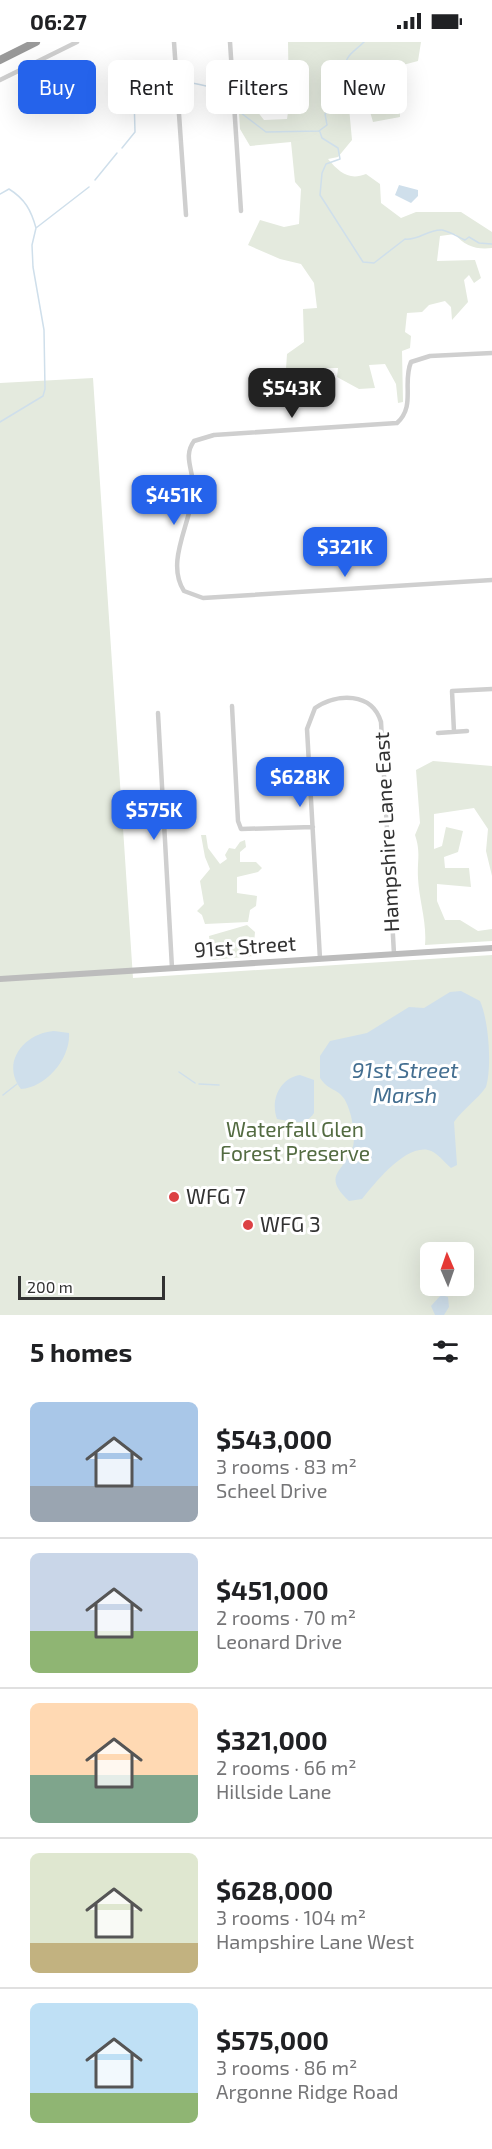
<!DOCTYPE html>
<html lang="en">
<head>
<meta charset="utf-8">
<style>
  :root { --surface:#fff; --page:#f2f2f2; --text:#202124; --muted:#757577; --line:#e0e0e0; --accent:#2563eb }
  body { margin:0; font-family:"Exo 2",sans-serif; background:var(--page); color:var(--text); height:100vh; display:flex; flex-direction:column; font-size:22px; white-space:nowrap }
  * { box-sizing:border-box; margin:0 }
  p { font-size:20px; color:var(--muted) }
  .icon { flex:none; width:33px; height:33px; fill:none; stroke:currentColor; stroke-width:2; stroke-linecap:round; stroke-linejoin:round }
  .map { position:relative; height:1273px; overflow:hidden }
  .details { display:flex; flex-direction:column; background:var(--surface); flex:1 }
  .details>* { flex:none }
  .hud { position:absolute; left:18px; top:18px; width:456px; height:54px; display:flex; gap:12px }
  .needle { width:39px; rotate:358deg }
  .controls { position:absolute; left:420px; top:1200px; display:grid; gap:12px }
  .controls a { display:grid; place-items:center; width:54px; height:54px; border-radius:9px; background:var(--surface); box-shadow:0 6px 24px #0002; font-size:30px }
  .scale { position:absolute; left:18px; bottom:15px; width:147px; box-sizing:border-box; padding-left:6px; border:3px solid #323232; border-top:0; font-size:16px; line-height:21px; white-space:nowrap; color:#323232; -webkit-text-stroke:4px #fff; paint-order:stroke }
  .price { position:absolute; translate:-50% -51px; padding:0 14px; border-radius:12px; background:var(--accent); color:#fff; font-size:20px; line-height:39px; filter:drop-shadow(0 2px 3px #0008) }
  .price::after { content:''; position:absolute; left:50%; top:36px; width:18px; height:14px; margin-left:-9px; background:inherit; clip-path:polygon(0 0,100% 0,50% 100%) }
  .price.active { background:#222; color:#fff }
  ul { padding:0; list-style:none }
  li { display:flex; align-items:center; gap:18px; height:150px; padding:0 30px }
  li+li { border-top:2px solid var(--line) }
  li span { display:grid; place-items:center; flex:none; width:168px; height:120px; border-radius:9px; color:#555 }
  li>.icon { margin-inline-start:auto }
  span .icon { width:72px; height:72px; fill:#fffc; stroke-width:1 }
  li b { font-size:26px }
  h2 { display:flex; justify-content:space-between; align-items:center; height:72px; padding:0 30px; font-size:26px }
  .chip { padding:0 21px; border-radius:9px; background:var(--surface); box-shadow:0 6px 24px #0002; font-size:21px; line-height:54px }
  .chip.active { background:var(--accent); color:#fff }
  .status { display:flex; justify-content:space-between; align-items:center; height:42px; padding:0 30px; background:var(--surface); direction:ltr }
  .status svg { height:16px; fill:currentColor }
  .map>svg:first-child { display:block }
  .green { fill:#e4eade; fill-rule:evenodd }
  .water { fill:#cfdfeb }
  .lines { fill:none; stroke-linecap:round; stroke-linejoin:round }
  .stream { stroke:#cfdfeb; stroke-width:1.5 }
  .street { stroke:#cfcfcf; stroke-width:4.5 }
  .secondary { stroke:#bcbcbc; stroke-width:6 }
  .highway { stroke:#999; stroke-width:8 }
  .poi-dot { fill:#dc4144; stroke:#fff; stroke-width:2 }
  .labels { text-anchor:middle; stroke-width:6; stroke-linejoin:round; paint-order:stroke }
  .street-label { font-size:21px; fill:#323232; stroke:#fff }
  .park-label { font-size:21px; fill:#536b41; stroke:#fff }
  .poi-label { font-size:21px; fill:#323232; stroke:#fff; text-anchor:start }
  .water-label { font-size:22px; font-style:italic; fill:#436e90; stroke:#fff }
</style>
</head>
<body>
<div class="status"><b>06:27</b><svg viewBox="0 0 49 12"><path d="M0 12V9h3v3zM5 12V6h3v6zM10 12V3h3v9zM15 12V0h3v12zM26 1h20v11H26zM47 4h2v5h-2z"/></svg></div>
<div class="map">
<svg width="492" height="1273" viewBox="0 0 492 1273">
  <rect width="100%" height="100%" fill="#fff"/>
  <!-- green -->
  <path class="green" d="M288,0h133l-3,19 -19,5 1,51 -27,5 -11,-38 -15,2 5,54 -14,17 -10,2c11,13 21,22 38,15l14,10 1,19 20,15 15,-6h45l31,20v16c-15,2 -28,-2 -37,-14l-15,2 -3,25 38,-1 6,18 -7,5 -5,-8 -5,5 4,22 -16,18 -1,-13 -6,-6 -16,4 -7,7 -15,1 -2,19 6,4 -1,12 -8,3 1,51 -5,1 -2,-19 -11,-20 -16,1 6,23 -16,1 -22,-12 1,-9 -52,1 1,-15 17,-12 -1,-33 14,-1 -3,-25 -13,-19 -21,-5 -32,-14 12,-25 24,7 15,-3 2,-35 -6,-7 -4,-40 -41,4 -10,-17 -2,-32 7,-1 19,24 23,-1 2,-13z
    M93,336l40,600 359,-23v360h-492v-932zM430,1210h34v34h-34z
    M433,719l59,5v110l-6,-25 2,-22 -14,-21 -40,6v35l8,-3 4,-19 17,4 -5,21 -14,5 1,11h24l2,19 -34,-3v17l8,19h15l18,11 14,-2v12l-67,4c2,-23 -6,-45 -7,-67 -1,-18 3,-25 -3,-43l5,-12 -4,-53z
    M201,793h5l2,13 12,16 7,-5 -2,-4 4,-7 6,1 5,-7 5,-2 1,7 -6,5v10h16l6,6 -4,4 -21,5v16l20,3 -1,10 -6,4 -2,12 -43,2 -3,-9 -5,-4 7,-7 -4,-23 10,-12 -5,-12z
    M247,883l8,7 -2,24 -41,4 -3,-24z"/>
  <!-- water -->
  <path class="water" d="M399,143l19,5v6l-7,7 -16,-8z
    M461,949l19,10c9,20 12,67 6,86 -9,13 -23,22 -32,35l3,43 -6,3c-7,-6 -14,-16 -23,-18 -23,-5 -53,33 -66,49l-13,2c-28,-26 -5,-29 3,-52 4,-9 1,-23 -1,-33 -8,-32 -19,-20 -31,-38v-22l10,-15 37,-8 42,-26 15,1 26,-16z
    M54,989l15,2c2,25 -23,55 -48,56 -21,-27 4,-56 33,-58z
    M300,1033l14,5v33c-9,14 -22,8 -37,6 -7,-19 3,-41 23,-44z
    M441,1253l7,2 1,10 -5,8h-9l-4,-9z"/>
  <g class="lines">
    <!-- stream -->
    <path class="stream" d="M236,51l4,5 1,15 25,19 53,-1 8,-6 -2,-11 11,-8 -6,-15 15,-19c-1,-17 8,-19 19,-30
      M320,90l2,6 16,10 2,11 -14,5 -4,9 -2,22 43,67 11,1 31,-24c13,2 23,-10 37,-9 7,1 16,7 23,10l4,-3 10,6 13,1
      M122,106l13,-16 -1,-36c25,-28 67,-10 97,-4
      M95,138l22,-27
      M0,152l9,-5c16,10 22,21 27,39
      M0,380l43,-26 2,-7 -1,-59 -11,-63 -1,-22 4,-17 53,-41
      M179,1030l16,11
      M199,1042l20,1
      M3,1053l14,-11"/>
    <!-- street -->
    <path class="street" d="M174,0l12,173
      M230,0l11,169
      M0,38l77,-38
      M492,311l-62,3 -19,6c-9,21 5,44 -14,61l-183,12 -20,6c-11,15 -1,28 -1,45 1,34 -29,74 -9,105l19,7 289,-18
      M232,664l6,115 3,8 72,-2
      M158,671l14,255
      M454,690l-2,-41 40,-2
      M438,691l29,-2
      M320,917l-13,-230 8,-21c22,-15 57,-16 66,14l13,232"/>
    <!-- secondary -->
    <path class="secondary" d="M0,937l492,-31"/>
    <!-- highway -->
    <path class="highway" d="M0,18l36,-18"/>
  </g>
  <!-- markers -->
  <g class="poi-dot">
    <circle cx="174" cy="1155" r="6"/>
    <circle cx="248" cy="1183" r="6"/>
  </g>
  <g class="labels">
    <!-- street labels -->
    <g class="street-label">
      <text transform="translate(387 790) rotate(-93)" y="7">Hampshire Lane East</text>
      <text transform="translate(245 905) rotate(-4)" y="7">91st Street</text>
    </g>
    <!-- park labels -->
    <g class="park-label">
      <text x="295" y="1095">Waterfall Glen<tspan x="295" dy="24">Forest Preserve</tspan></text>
    </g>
    <!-- poi labels -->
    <g class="poi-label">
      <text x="186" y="1162">WFG 7</text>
      <text x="260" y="1190">WFG 3</text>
    </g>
    <!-- water labels -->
    <g class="water-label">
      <text x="405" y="1036">91st Street<tspan x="405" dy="25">Marsh</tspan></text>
    </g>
  </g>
</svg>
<div class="controls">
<a><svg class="needle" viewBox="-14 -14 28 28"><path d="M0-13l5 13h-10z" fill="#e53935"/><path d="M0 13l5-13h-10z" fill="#757577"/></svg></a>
</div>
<div class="scale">200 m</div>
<b class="price active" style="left:292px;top:377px">$543K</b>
<b class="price" style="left:174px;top:484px">$451K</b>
<b class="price" style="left:345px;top:536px">$321K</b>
<b class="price" style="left:300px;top:766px">$628K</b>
<b class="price" style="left:154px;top:799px">$575K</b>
<div class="hud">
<a class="chip active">Buy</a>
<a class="chip">Rent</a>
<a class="chip">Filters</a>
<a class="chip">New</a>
</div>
</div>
<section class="details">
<h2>5 homes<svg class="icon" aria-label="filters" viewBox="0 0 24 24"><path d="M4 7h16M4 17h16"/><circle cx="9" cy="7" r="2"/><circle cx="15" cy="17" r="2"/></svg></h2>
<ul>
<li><span style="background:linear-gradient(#a9c7e8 70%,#9aa5b1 0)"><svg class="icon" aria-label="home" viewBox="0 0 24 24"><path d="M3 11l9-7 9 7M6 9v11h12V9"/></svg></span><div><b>$543,000</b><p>3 rooms · 83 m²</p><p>Scheel Drive</p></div></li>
<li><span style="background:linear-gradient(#c9d6e8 65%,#8fb573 0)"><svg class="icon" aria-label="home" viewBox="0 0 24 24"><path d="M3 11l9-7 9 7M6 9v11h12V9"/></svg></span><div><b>$451,000</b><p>2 rooms · 70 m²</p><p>Leonard Drive</p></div></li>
<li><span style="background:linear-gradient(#ffd9b3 60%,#7fa58c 0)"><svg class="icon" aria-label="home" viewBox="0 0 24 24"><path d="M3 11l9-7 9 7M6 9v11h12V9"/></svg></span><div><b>$321,000</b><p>2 rooms · 66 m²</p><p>Hillside Lane</p></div></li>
<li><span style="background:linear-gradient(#dfe7d0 75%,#c2b280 0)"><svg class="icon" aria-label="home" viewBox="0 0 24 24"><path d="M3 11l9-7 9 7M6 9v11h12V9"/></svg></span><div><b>$628,000</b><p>3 rooms · 104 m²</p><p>Hampshire Lane West</p></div></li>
<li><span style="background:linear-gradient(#bfe0f5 75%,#8fb573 0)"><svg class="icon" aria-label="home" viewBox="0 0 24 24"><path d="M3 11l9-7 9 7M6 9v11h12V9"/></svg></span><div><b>$575,000</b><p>3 rooms · 86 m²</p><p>Argonne Ridge Road</p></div></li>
</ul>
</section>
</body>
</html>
